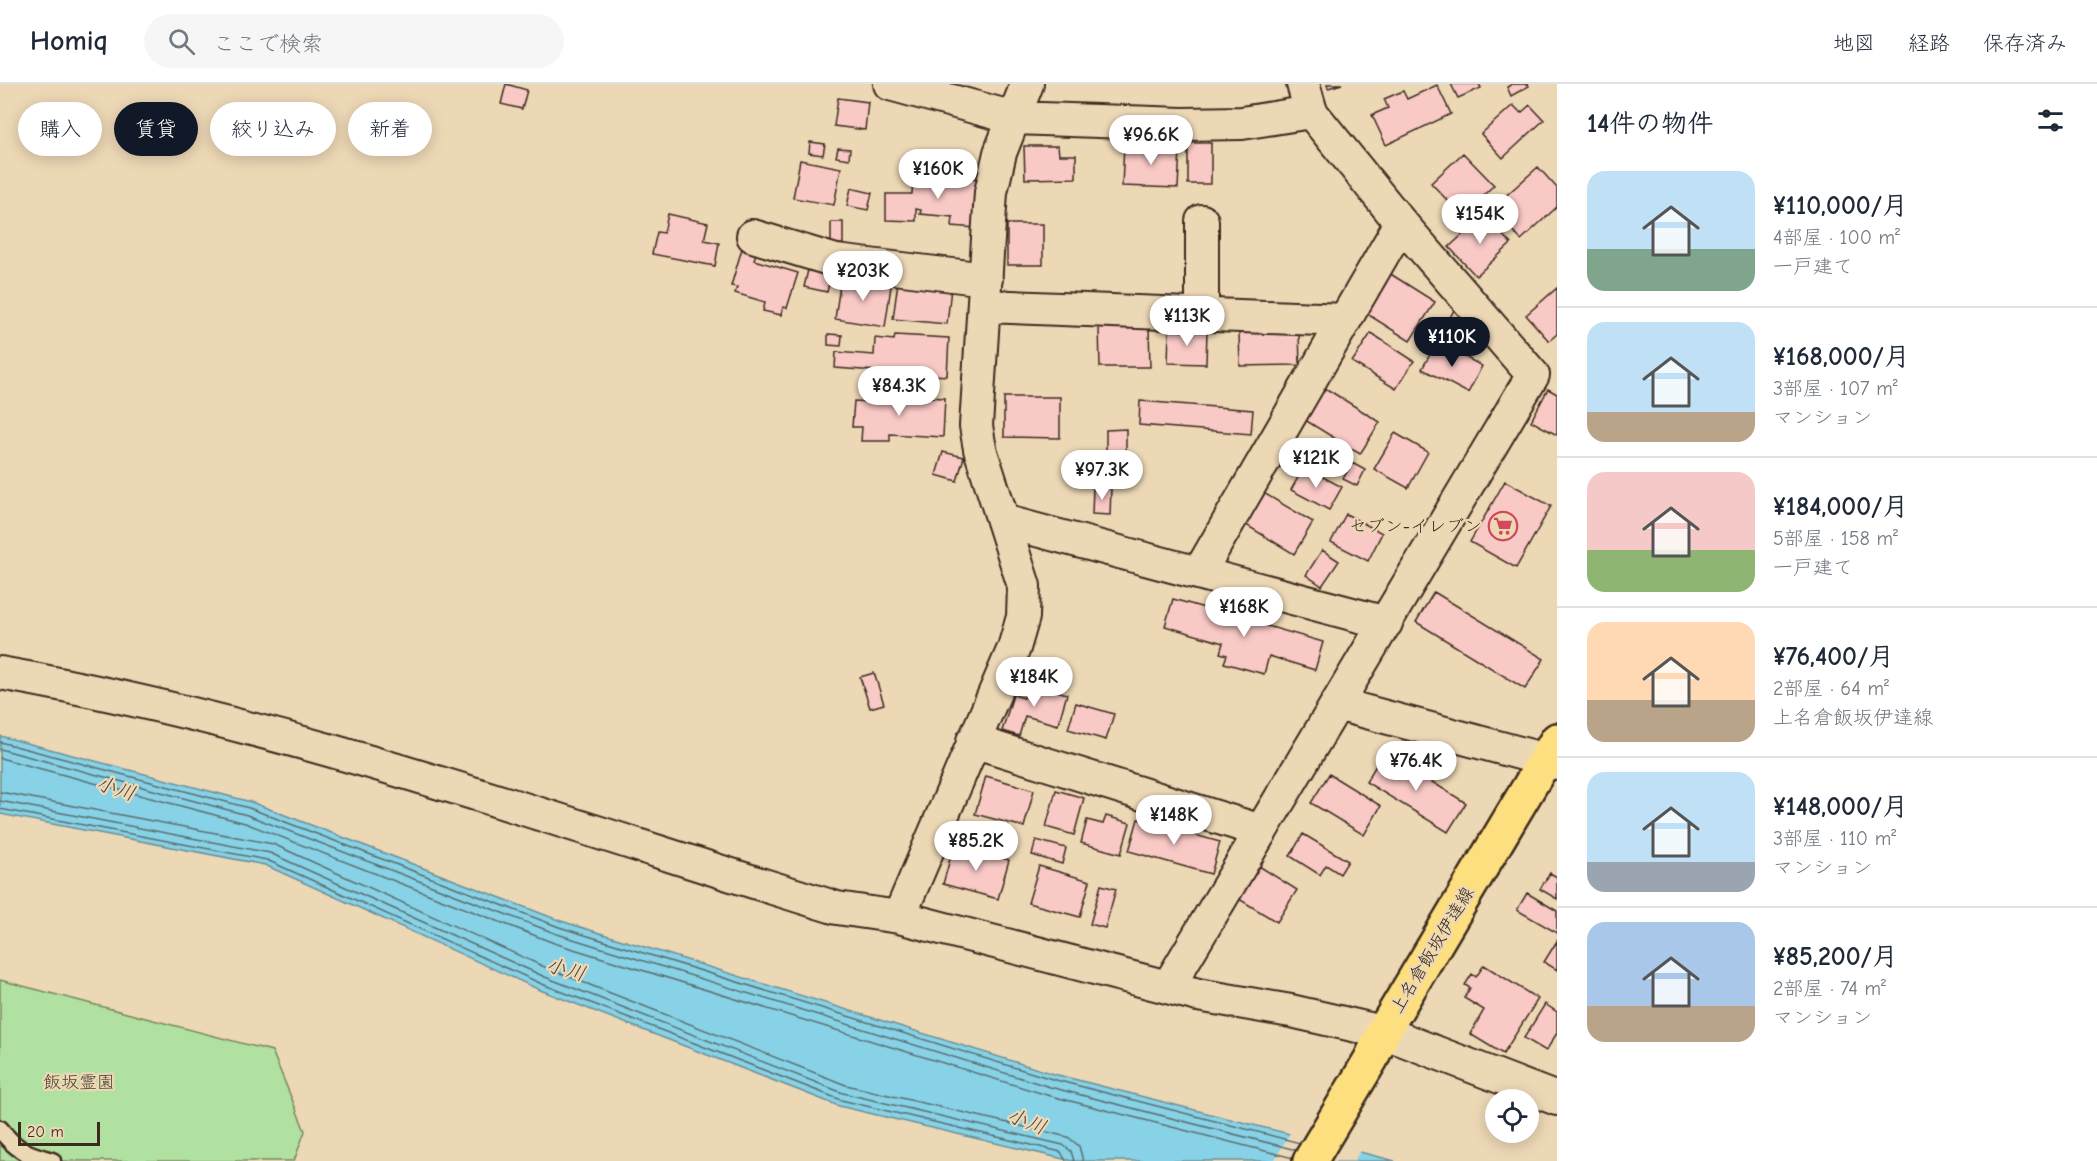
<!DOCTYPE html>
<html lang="ja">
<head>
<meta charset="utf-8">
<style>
  :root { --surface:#fff; --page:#f6f6f7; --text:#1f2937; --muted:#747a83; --line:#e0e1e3; --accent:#111827 }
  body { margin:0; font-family:"Comic Neue","Klee One",sans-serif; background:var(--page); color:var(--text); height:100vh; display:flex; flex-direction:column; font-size:22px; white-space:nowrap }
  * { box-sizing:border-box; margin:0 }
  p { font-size:20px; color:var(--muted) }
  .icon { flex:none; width:33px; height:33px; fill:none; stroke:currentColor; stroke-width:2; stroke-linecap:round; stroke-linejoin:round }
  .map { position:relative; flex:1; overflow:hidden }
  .side { display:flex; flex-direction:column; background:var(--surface); width:540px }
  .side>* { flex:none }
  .banner { position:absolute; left:18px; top:18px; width:570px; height:54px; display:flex; gap:12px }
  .controls { position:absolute; left:1485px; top:1005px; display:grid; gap:12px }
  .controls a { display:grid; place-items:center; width:54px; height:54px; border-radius:50%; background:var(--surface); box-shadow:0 3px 15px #0003; font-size:30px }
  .scale { position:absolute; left:18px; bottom:15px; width:82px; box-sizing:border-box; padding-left:6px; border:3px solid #3b2a1e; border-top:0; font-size:16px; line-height:21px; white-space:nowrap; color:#3b2a1e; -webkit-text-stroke:4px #edd8b6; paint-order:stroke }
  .price { position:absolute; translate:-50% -51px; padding:0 14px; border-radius:21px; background:#fff; color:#222; font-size:20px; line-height:39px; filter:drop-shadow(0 2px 3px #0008) }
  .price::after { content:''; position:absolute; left:50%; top:36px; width:18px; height:14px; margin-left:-9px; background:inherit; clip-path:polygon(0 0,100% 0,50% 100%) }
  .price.current { background:var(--accent); color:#fff }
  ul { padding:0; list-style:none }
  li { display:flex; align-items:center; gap:18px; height:150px; padding:0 30px }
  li+li { border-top:2px solid var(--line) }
  li span { display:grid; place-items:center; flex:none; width:168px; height:120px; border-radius:18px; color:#555 }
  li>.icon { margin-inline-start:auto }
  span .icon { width:72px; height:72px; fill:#fffc; stroke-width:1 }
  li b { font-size:26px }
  h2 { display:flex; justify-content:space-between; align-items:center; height:72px; padding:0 30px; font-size:26px }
  .chip { padding:0 21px; border-radius:27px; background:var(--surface); box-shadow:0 3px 15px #0003; font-size:21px; line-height:54px }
  .chip.current { background:var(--accent); color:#fff }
  header { display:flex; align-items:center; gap:36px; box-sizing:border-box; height:84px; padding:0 30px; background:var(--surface); border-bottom:2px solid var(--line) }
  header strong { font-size:28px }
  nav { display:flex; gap:33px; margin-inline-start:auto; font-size:21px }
  .search { width:420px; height:54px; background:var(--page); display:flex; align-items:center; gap:15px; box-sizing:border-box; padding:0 21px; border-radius:33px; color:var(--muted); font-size:22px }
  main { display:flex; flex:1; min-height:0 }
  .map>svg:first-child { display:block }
  .green { fill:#b1e1a0; stroke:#76865f; stroke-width:1.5 }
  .water { fill:#87d2e6; stroke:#698f96; stroke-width:1.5 }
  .pier { fill:#edd8b6 }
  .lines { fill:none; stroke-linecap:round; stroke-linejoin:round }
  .shore { stroke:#596d6e; stroke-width:1.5 }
  .building { fill:#f9c9c6; stroke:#3b2a1e; stroke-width:1.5 }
  .service-casing { stroke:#3b2a1e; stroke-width:21 }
  .minor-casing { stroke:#3b2a1e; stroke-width:36 }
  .primary-casing { stroke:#3b2a1e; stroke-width:38 }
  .service { stroke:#edd8b6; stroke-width:16 }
  .minor { stroke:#edd8b6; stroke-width:32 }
  .primary { stroke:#fedf80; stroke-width:33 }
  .labels { text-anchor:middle; stroke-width:4.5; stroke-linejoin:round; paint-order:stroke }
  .poi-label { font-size:18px; fill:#3b2a1e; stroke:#edd8b6; text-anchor:end }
  .street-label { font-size:18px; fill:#3b2a1e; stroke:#edd8b6 }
  .park-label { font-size:18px; fill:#4d4532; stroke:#edd8b6 }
  .water-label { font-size:20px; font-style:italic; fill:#46433c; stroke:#edd8b6 }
</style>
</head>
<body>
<header>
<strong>Homiq</strong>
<div class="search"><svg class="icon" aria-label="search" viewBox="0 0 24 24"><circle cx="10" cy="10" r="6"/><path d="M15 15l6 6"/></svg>ここで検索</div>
<nav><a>地図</a><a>経路</a><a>保存済み</a></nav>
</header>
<main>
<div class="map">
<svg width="1557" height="1077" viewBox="0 0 1557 1077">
  <rect width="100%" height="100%" fill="#edd8b6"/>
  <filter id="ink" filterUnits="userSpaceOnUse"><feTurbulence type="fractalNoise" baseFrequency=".0167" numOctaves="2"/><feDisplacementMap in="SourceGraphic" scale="12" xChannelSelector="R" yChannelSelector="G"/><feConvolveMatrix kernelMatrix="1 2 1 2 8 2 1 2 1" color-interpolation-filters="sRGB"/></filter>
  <g filter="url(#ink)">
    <!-- green -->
    <path class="green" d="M0,896l272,71 33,80 -11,30h-294z"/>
    <!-- water -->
    <path class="water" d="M0,652l251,66 310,119 493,153 341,87h-323l-233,-55 -299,-116 -275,-125 -265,-51z"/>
    <!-- pier -->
    <path class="pier" d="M1291,1047l70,18 -7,12h-80z"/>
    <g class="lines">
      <!-- shore -->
      <path class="shore" d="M0,658l249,66 310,119 493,152 248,64
        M0,665l247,66 310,119 493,153 246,63
        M0,674l245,65 309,120 493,152 246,63
        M0,708l273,52 276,125 297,116 222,52 11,9 4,15
        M0,717l270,52 275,124 298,116 220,52 8,6 3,10
        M0,725l267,51 275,124 299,116 220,52 5,9"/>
    </g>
    <!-- building -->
    <path class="building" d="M506,0l21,6 -5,19 -21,-5z
      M1327,0h15l-14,4z
      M1451,0h28l2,4 -23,10z
      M1512,0h16l1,2 -18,10 -4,-9z
      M1437,1l14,29 -65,31 -14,-30 16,-7 -4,-9 19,-8 4,8z
      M838,14l30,4 -3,28 -31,-4z
      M1513,21l8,8 9,-8 14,15 -41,38 -22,-24z
      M810,58l15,2 -2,11 -14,-2z
      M1188,59h23v41h-23z
      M1124,61l56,2 -2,41 -56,-2z
      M1024,62h34l1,9h17v23l-51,1z
      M838,64l12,1 -1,10 -13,-2z
      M1463,69l31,32 -32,31 -31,-33z
      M800,76l41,8 -7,37 -41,-7z
      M1538,83l19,21v19l-36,33 -29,-32z
      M930,87l21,1v5l29,2 -4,49 -24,-2 1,-9 -33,-3 1,-4 -5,-1v12l-30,-1v-26h26l1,-15 10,1 1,-5h6z
      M851,104l21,5 -4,17 -21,-4z
      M668,130l40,9 -4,17 15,3 -4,23 -63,-12 5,-22 7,1z
      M1484,131l27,29 -35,32 -27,-29z
      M831,138h12v22h-12z
      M1007,140h36v41h-36z
      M743,161l14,4 -3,11 44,13 -11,35 -4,-1 -2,8 -18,-4 2,-9 -30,-9 2,-6 -6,-1z
      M808,186l23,5 -4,17 -23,-5z
      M1389,189l46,29 -25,39 -46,-29z
      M841,194l50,8 -6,41 -50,-8z
      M898,198l53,6 -4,36 -54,-5z
      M1557,204v46l-8,7 -23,-26z
      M1454,226l29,31 -10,15 -33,-20z
      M1149,242l1,41h-50l-1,-40z
      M1169,246l38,1 -1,33 -38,-1z
      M1299,248l1,33 -60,1 -1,-33z
      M1371,249l43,28 -18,28 -44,-27z
      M828,250l14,1 -1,11 -13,-1z
      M895,251l54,3 -2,38 -112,-8 1,-16 38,3 1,-17 19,2z
      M1437,258l45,24 -14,27 -46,-24z
      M1325,304l55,34 -20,32 -55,-34z
      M1548,305l9,5v41l-26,-14z
      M872,310l73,4 -2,39 -53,-3v7h-29l1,-14h-10l2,-26 17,1z
      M1004,313h56v41l-56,-1z
      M1140,317l113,9 -2,24 -112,-9z
      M1126,345v42h-20v-41z
      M1395,349l33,19 -20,36 -34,-19z
      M943,368l21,5 -7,24 -21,-6z
      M1352,379l13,7 -8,16 -14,-7z
      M1304,383l38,20 -13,23 -38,-20z
      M1505,397l46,25 -35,62 -46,-26z
      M1093,404h18l-1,27 -18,-1z
      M1262,408l51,30 -19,32 -51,-31z
      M1346,430l36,19 -14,28 -37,-19z
      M1322,466l17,11 -17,25 -16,-11z
      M1434,508l110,67 -19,30 -109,-67z
      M1173,515l150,43 -8,28 -46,-14 -5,18 -40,-11 3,-8 -7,-2 3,-10 -58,-17z
      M874,589l10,31 -14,4 -10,-31z
      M1029,599l38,11 -9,31 -33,-9 -6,20 -17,-5 11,-36 11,3z
      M1076,619l38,11 -8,26 -38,-11z
      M1384,668l82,51 -18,29 -82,-50z
      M1329,690l52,32 -17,29 -53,-32z
      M986,692l48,14 -10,37 -49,-13z
      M1056,706l28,8 -10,37 -28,-8z
      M1106,732l24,7 -9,31 -40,-11 6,-23 16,4z
      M1138,735l82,23 -9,32 -82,-23z
      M1303,750l45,27 -8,13 -14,-9 -6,10 -30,-19z
      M1036,756l30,8 -4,16 -30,-9z
      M954,761l55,15 -11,39 -55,-15z
      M1039,782l51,15 -10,36 -52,-14z
      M1259,782l38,24 -20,32 -38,-23z
      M1550,789l7,4v22l-17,-10z
      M1101,801l15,4 -11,39 -15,-4z
      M1527,809l30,18v22l-40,-23z
      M1557,857v29l-13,-8z
      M1484,881l54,34 -35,55 -33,-20 14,-24 -20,-12 6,-10 -5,-3 7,-11 4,3z
      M1545,920l12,8v21l-11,18 -22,-13z"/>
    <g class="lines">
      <!-- service casing -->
      <g class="service-casing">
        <path id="service" d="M0,1045c16,21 26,25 52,32"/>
      </g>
      <!-- minor casing -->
      <g class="minor-casing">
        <path id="minor" d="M890,0l124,34 168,6 60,-1 69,-11
          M753,152l83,25 150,18
          M984,222l361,14
          M1202,230v-93
          M1003,437l383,102
          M1199,489l202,-350
          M0,589c286,50 560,150 837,235l62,9 299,78 93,16 92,21 174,67
          M1337,620l220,59
          M973,657l288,90
          M899,833l115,-269 9,-31 1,-31 -44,-137 -4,-23 15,-234 9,-39 27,-69
          M1168,903l365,-612 -132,-152 -90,-111 -8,-28"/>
      </g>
      <!-- primary casing -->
      <g class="primary-casing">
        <path id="primary" d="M1310,1077l61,-102 12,-27 174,-292"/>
      </g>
      <!-- service -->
      <use href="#service" class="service"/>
      <!-- minor -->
      <use href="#minor" class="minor"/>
      <!-- primary -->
      <use href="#primary" class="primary"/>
    </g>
  </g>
  <!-- icons -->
  <defs>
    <g id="supermarket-ring" transform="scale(1.5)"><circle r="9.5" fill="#edd8b6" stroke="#d1495b" stroke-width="1.5"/><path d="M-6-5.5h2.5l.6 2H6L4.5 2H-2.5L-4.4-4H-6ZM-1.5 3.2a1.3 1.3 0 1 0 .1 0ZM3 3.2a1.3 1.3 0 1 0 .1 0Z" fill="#d1495b"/></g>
  </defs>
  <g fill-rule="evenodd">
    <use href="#supermarket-ring" x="1503" y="442"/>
  </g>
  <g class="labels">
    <!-- poi labels -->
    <g class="poi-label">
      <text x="1482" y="448">セブン-イレブン</text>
    </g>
    <!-- street labels -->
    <g class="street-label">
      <text transform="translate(1432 866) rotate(-59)" y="6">上名倉飯坂伊達線</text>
    </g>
    <!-- park labels -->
    <g class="park-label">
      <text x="79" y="1004">飯坂霊園</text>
    </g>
    <!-- water labels -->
    <g class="water-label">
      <text transform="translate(116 704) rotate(18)" y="7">小川</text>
      <text transform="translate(566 885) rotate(15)" y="7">小川</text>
      <text transform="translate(1027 1037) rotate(21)" y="7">小川</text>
    </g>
  </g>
</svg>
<div class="controls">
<a><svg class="icon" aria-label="locate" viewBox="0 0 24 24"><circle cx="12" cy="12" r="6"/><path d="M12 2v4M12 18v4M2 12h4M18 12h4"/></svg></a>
</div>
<div class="scale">20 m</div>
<b class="price" style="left:1151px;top:82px">¥96.6K</b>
<b class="price" style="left:938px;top:116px">¥160K</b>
<b class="price" style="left:1480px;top:161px">¥154K</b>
<b class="price" style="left:863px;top:218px">¥203K</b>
<b class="price" style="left:1187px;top:263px">¥113K</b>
<b class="price current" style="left:1452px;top:284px">¥110K</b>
<b class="price" style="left:899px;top:333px">¥84.3K</b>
<b class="price" style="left:1316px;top:405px">¥121K</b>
<b class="price" style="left:1102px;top:417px">¥97.3K</b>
<b class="price" style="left:1244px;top:554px">¥168K</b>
<b class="price" style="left:1034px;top:624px">¥184K</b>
<b class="price" style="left:1416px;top:708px">¥76.4K</b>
<b class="price" style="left:1174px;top:762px">¥148K</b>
<b class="price" style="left:976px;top:788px">¥85.2K</b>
<div class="banner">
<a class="chip">購入</a>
<a class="chip current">賃貸</a>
<a class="chip">絞り込み</a>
<a class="chip">新着</a>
</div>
</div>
<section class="side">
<h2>14件の物件<svg class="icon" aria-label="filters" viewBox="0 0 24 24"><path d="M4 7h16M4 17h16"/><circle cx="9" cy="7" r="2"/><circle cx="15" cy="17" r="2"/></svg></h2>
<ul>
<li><span style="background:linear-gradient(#bfe0f5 65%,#7fa58c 0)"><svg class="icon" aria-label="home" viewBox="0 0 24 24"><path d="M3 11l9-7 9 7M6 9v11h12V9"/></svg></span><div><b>¥110,000/月</b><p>4部屋 · 100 m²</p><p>一戸建て</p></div></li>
<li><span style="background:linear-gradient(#bfe0f5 75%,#b9a48a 0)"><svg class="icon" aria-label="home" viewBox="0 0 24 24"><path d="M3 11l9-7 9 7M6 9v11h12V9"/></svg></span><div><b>¥168,000/月</b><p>3部屋 · 107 m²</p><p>マンション</p></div></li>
<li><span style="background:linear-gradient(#f6c9c9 65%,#8fb573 0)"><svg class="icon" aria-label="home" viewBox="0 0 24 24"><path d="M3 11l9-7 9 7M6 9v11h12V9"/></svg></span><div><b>¥184,000/月</b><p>5部屋 · 158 m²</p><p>一戸建て</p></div></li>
<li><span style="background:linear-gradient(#ffd9b3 65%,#b9a48a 0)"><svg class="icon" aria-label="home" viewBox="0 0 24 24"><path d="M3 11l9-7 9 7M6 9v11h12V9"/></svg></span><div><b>¥76,400/月</b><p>2部屋 · 64 m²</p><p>上名倉飯坂伊達線</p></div></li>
<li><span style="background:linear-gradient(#bfe0f5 75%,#9aa5b1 0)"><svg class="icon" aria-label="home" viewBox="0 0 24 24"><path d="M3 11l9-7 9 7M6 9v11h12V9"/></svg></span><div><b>¥148,000/月</b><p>3部屋 · 110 m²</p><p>マンション</p></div></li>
<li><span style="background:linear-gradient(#a9c7e8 70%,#b9a48a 0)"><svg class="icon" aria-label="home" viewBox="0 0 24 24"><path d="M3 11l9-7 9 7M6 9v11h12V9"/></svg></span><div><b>¥85,200/月</b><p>2部屋 · 74 m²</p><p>マンション</p></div></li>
</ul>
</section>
</main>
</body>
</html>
